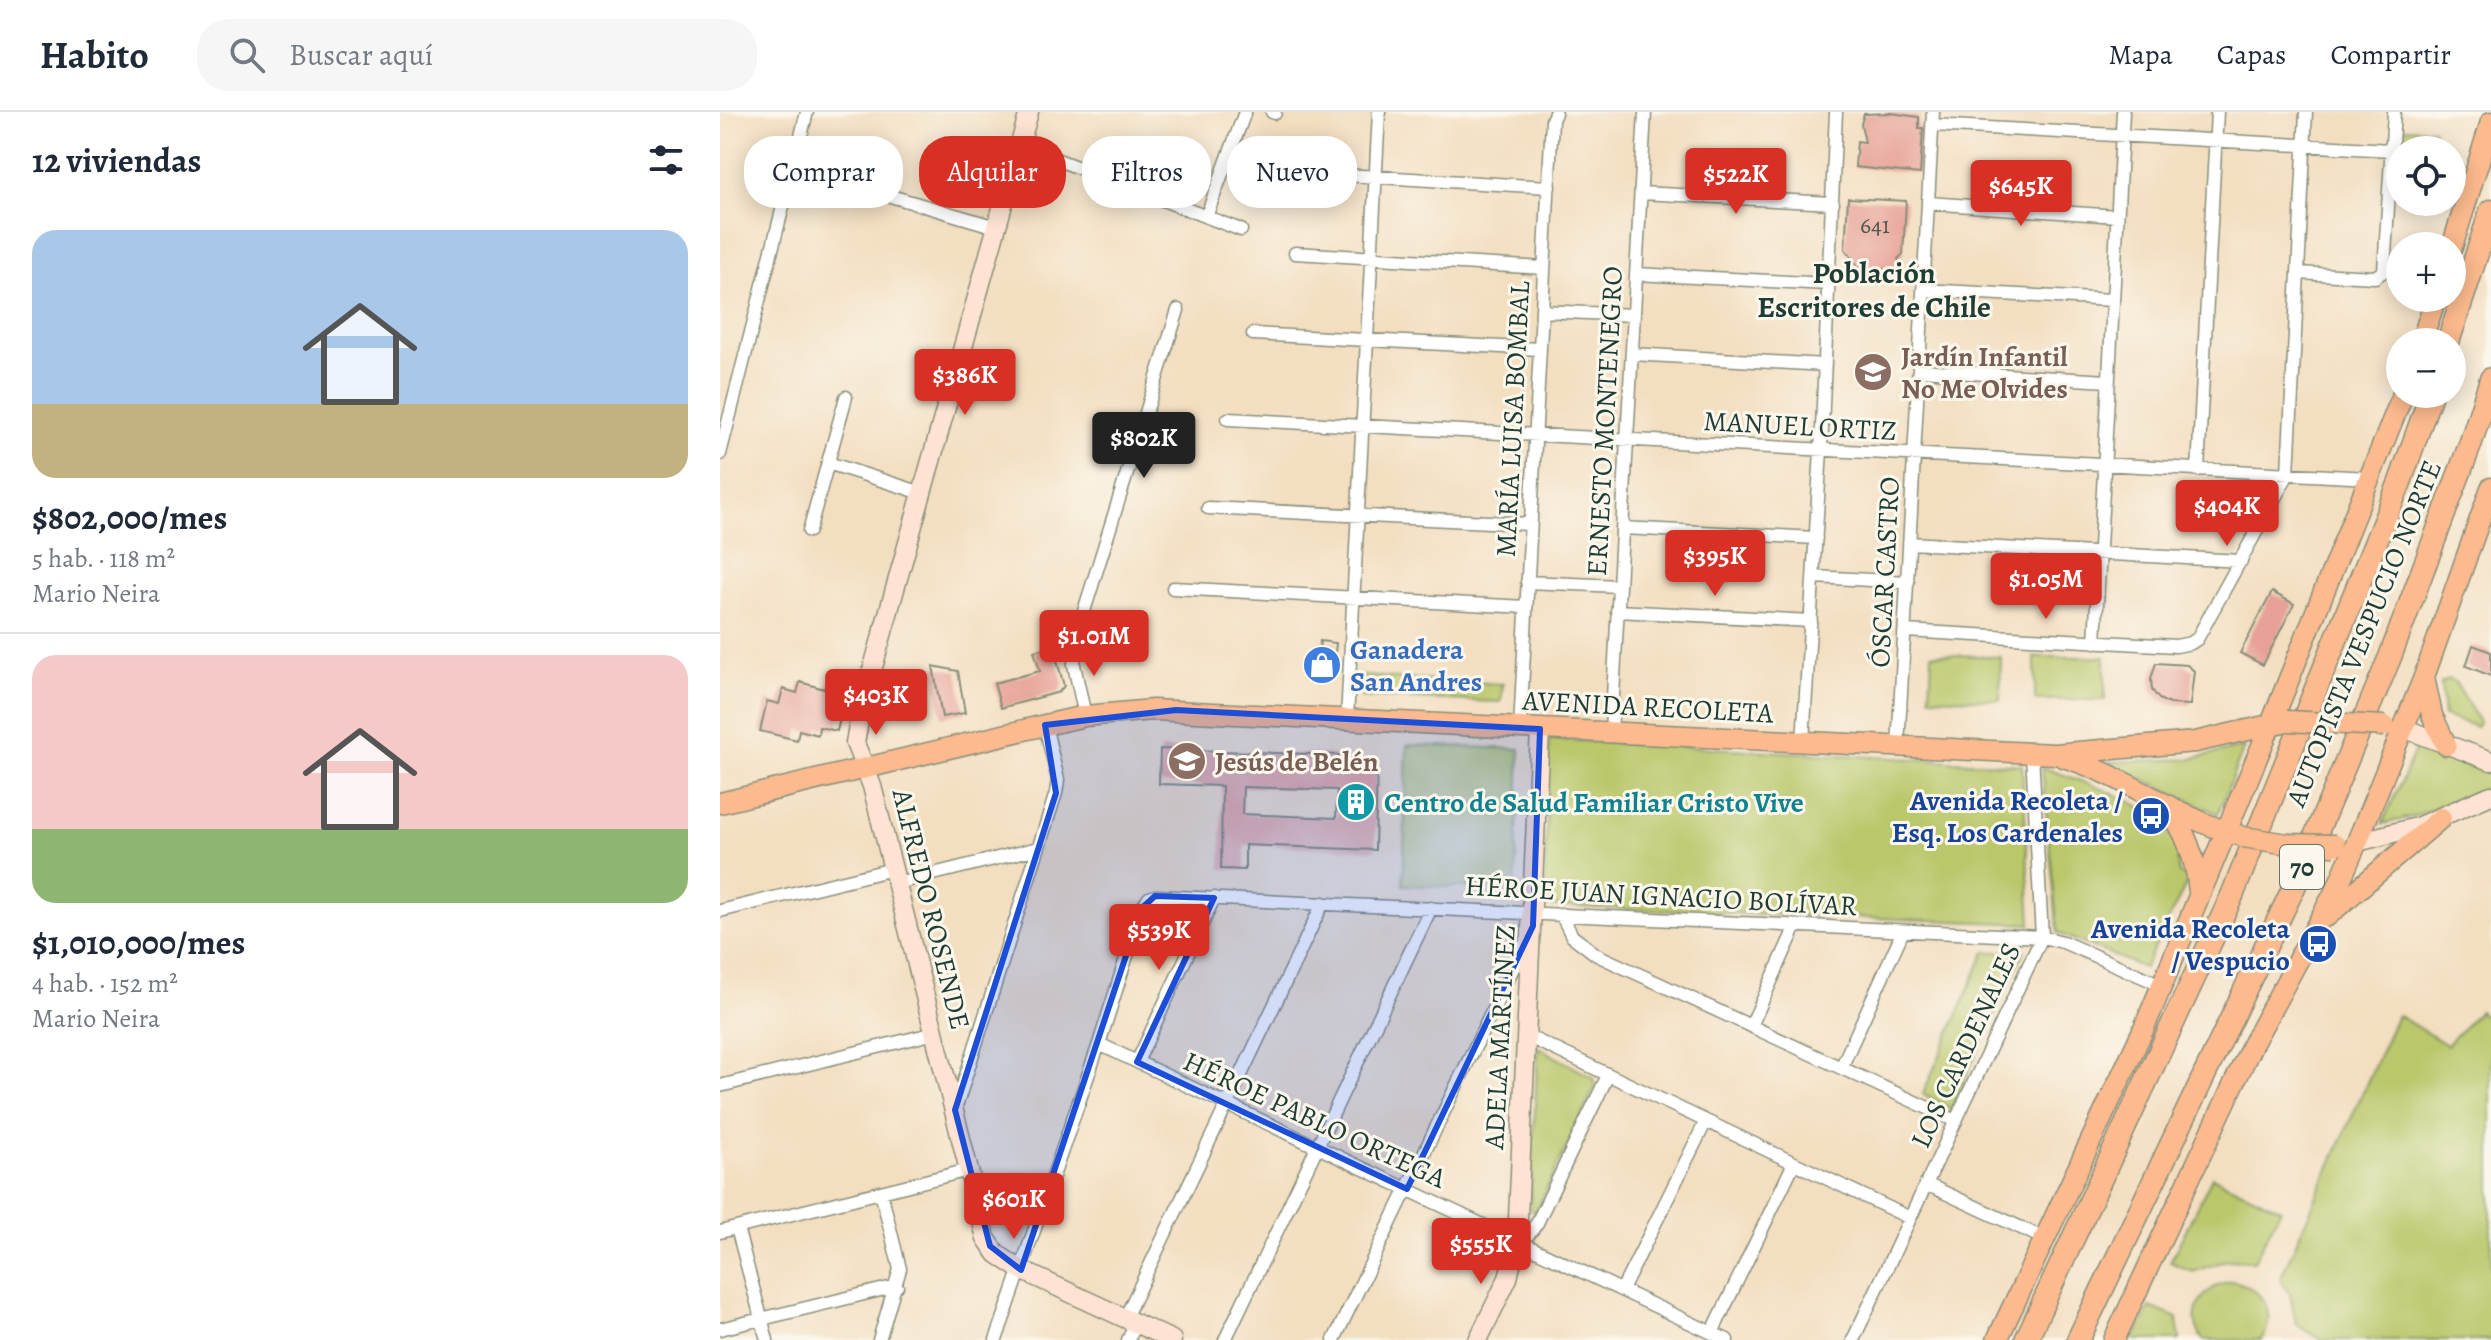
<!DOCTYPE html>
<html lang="es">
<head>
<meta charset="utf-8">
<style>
  :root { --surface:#fff; --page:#f6f6f7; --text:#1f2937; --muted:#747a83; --line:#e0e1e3; --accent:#d93025 }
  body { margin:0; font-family:Alegreya,serif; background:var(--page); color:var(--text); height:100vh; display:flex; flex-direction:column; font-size:30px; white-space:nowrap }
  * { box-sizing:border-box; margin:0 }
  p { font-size:26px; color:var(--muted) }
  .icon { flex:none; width:44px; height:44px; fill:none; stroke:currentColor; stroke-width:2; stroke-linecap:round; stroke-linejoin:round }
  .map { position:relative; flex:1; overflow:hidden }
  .panel { display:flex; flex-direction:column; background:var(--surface); width:720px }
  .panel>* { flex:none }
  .guide { position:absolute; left:24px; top:24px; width:760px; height:72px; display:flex; gap:16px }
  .fabs { position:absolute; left:1666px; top:24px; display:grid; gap:16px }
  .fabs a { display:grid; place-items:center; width:80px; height:80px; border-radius:50%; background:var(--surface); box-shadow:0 4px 20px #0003; font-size:40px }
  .price { position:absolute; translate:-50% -68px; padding:0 18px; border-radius:8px; background:var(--accent); color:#fff; font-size:26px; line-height:52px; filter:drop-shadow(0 2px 4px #0008) }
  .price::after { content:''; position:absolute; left:50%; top:48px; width:24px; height:18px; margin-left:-12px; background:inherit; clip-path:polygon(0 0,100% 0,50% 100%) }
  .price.on { background:#222; color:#fff }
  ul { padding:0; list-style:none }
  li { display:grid; align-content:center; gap:16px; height:424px; padding:0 32px }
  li+li { border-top:2px solid var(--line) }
  li span { display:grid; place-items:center; height:248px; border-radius:24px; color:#555 }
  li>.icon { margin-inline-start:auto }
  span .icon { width:144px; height:144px; fill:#fffc; stroke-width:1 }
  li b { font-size:34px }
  h2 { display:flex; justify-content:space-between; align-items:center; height:96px; padding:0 32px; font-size:34px }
  .chip { padding:0 28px; border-radius:32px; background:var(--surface); box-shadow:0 4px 20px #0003; font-size:28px; line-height:72px }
  .chip.on { background:var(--accent); color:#fff }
  header { display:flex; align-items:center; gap:48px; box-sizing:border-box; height:112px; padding:0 40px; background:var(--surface); border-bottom:2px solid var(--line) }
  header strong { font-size:38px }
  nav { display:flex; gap:44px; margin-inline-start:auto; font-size:28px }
  .search { width:560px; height:72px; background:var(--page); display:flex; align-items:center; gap:20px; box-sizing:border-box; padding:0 28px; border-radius:32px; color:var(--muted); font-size:30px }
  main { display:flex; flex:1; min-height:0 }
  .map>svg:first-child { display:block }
  .green { fill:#bac76a; stroke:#6c824f; stroke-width:2 }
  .building { fill:#e7a196; fill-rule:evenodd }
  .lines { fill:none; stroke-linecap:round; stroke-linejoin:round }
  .street-casing { stroke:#898e7a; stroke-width:15 }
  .secondary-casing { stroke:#898e7a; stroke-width:21 }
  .primary-casing { stroke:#898e7a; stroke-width:23 }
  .highway-casing { stroke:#898e7a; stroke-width:25 }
  .street { stroke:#fff; stroke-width:12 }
  .secondary { stroke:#fee3d2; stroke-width:18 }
  .primary { stroke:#fcba8e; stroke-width:20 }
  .highway { stroke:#fcba8e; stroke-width:22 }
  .primary-bridge-casing { stroke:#898e7a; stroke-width:23; stroke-linecap:butt }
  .primary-bridge { stroke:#fcba8e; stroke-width:20 }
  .marked { fill:#1d4ed8; fill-opacity:0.2; stroke:#1d4ed8; stroke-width:6; stroke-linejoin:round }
  .labels { text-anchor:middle; stroke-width:6; stroke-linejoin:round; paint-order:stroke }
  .number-label { font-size:24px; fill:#51564c }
  .shield { fill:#fbf7ec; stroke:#61756b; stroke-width:2 }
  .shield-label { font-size:26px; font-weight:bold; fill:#1f3d34 }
  .education-label { font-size:28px; font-weight:bold; fill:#785e54; stroke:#fbf7ec; text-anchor:start }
  .street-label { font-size:28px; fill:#1f3d34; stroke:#fbf7ec }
  .shop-label { font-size:28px; font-weight:bold; fill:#366cbe; stroke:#fbf7ec; text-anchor:start }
  .transit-label { font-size:28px; font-weight:bold; fill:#164399; stroke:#fbf7ec; text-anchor:end }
  .culture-label { font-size:28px; font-weight:bold; fill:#0d838f; stroke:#fbf7ec; text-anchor:start }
  .neighbourhood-label { font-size:30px; font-weight:bold; fill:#1f3d34; stroke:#fbf7ec }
</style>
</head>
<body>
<header>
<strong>Habito</strong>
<div class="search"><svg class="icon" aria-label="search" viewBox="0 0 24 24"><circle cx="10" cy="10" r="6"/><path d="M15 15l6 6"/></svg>Buscar aquí</div>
<nav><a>Mapa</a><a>Capas</a><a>Compartir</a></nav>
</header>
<main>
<section class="panel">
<h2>12 viviendas<svg class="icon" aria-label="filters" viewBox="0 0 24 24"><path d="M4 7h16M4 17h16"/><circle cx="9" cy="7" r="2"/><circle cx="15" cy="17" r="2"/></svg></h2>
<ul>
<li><span style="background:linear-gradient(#a9c7e8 70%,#c2b280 0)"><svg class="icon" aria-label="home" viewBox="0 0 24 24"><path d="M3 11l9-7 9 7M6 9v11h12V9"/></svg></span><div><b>$802,000/mes</b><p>5 hab. · 118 m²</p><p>Mario Neira</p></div></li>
<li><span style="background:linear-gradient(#f6c9c9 70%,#8fb573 0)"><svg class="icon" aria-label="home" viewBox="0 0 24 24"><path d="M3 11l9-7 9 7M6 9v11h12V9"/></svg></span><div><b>$1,010,000/mes</b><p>4 hab. · 152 m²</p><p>Mario Neira</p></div></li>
</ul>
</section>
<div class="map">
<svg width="1771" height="1228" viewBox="0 0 1771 1228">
  <rect width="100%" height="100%" fill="#fbf7ec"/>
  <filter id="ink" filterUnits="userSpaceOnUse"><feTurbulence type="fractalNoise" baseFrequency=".0125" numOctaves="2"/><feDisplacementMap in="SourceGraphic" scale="16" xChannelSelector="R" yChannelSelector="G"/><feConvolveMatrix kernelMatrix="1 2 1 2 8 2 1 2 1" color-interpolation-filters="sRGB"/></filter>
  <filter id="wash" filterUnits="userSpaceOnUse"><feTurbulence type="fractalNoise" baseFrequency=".006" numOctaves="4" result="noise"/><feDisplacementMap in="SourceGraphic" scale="32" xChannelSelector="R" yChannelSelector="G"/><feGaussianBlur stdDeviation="1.8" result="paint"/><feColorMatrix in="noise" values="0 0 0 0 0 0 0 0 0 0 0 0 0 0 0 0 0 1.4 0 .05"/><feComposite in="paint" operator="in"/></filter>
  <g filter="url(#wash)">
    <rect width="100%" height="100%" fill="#f3dec0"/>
    <!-- green -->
    <path class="green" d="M1682,16l32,1 -1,21h-32z
      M1212,542l69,3 -1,43 -70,-3z
      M1315,545h70v43h-70z
      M641,564l142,8 -2,18 -140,-5z
      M1730,567l5,3 24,40 -2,5 -33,-11 -3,-33z
      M829,627l473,26 9,159 -487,-18z
      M687,633l113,4 -5,140 -112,-4z
      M1524,635l-26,67 -111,-52 83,-3z
      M1696,636l75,25v13l-79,31 -30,7z
      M1322,655c38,15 119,35 133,76 3,10 3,21 4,31l11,3 -46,91 -86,-35z
      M1304,839l-73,158 -28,-15 62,-142z
      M1759,899l12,12v317h-169l-26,-16 -6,-30 -10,-15 117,-264 50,30z
      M818,935l55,31 2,9 -60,127 -5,-7z
      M1492,1065l69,32 -27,52 -27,-1 -34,12 -23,-10z
      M1512,1169c29,5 47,32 29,59h-58c-18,-27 0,-54 29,-59z
      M1430,1195l27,11 3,22h-46z"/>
    <g id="blocks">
      <!-- building -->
      <path class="building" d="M1171,1l28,4v11h4l-3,46 -65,-7 2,-26 8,1 -4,-18 3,-10z
        M1128,86l58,3 -3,53 -5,5 3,6 -4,7 -7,1 -6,-4 -25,-2 -14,-18z
        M1552,480l22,12 -31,61 -23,-12z
        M600,529l16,2 -3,29 -22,-1 2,-20h6z
        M1753,533l18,7v24l-25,-10z
        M333,534l11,40 -5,6 -58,16 -7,-25 46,-12 -6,-20z
        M1436,551l31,2 7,6 -4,34 -21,-1 -10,-5 -7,-9 -1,-11z
        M213,554l25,5 7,42 -23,4z
        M80,570l24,7 5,-7 19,4 -11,45 -18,-4 -1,8 -19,-5 -2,10 -37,-9 7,-30 12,3 4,-15 14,4z
        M440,637l179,6v4l38,1 -2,90 -130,-5v25l-24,-1 1,-83 -63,-2zM523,675l94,3 -1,28 -94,-4z"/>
    </g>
  </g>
  <g filter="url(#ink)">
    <use href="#blocks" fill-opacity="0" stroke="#898e7a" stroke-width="2"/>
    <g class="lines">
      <!-- street casing -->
      <g class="street-casing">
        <path id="street" d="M552,0l3,1
          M1212,13l459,25
          M299,33l222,85
          M72,55l204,60
          M591,61l238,14
          M921,81l192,10
          M1208,91l189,13
          M486,105l39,-105
          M575,141l249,15
          M1578,161l77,4 9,-6 10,-159
          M916,162l193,10
          M1203,178l190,10
          M822,199l92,4
          M533,222l287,15
          M912,242l193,11
          M1199,258l189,11
          M508,307l1142,59
          M0,342l87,-342
          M108,351l94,30
          M1478,358l19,-358
          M488,396l322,16
          M902,416l194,10
          M89,419l37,-134
          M1189,431l332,18
          M1094,465l94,5
          M807,470l92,4
          M453,476l353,19
          M897,499l194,10
          M1185,519l271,15 15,-3 6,-4 91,-165 18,-362
          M1375,530l28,-530
          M365,604l-11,-51 1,-25 103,-330
          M627,607l32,-607
          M800,616l32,-608 3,-7
          M891,621l34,-621
          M1083,630l18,-292 15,-338
          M1178,635l35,-635
          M177,771l141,-35
          M0,799l173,-42
          M841,802l11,22 25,19 359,166
          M1031,914l45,-100
          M807,924l383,182
          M379,932l628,296
          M417,950l77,-164
          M1121,956l62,-137
          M0,974l215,-53
          M235,998l101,-317 2,-13 -13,-55
          M1206,1072l119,55
          M17,1116l30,112
          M0,1120l249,-62
          M797,1128l12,-6 8,-11 71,-148
          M902,1178l84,-169
          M405,1206l198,-415
          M0,1217l177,-43
          M992,1221l82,-170
          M159,1228l21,-71 -19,-77
          M276,1228l103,-296 43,-136 7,-10 6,-2 887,41 21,5 98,43
          M408,1228l8,-17
          M505,1228l206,-432
          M614,1228l193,-401
          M1133,1228l189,-403 -10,-184"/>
      </g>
      <!-- secondary casing -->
      <g class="secondary-casing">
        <path id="secondary" d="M309,0l-168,598 -6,33 17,43 114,452 11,16 24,16 151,70
          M1683,616l88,33
          M1637,730l60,-15 74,-32
          M758,1228l30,-62 9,-38 23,-511"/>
      </g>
      <!-- primary casing -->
      <g class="primary-casing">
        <path id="primary" d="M1732,135l39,-125
          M1701,230l15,-44
          M1704,565l8,38 14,30
          M1343,645c62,18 113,61 175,78
          M0,691l325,-78 40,-9 68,-6 902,44 140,-12 92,-21
          M1447,695c20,25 29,53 32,85
          M1607,804l114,-98
          M1277,1228l147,-312 127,-304 132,-330
          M1394,1228l139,-297 84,-155 20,-46 67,-165 67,-189"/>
      </g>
      <!-- highway casing -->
      <g class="highway-casing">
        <path id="highway" d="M1728,230l43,-131
          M1306,1228l205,-442 169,-416 31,-88
          M1358,1228l216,-453 96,-230 80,-212 21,-66"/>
      </g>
      <!-- street -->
      <use href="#street" class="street"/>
      <!-- secondary -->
      <use href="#secondary" class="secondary"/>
      <!-- primary -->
      <use href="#primary" class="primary"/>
      <!-- highway -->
      <use href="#highway" class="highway"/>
      <!-- primary-bridge casing -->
      <g class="primary-bridge-casing">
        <path id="primary-bridge" d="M1567,609l98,5
          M1523,725l45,7 47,1"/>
      </g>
      <!-- primary-bridge -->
      <use href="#primary-bridge" class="primary-bridge"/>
    </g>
  </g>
  <!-- marked area -->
  <path class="marked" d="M456,598l364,19 -7,197 -126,263 -270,-127 77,-164 -59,-2 -13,12 -121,362 -31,-24 -35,-136 101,-317 -11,-68z"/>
  <!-- icons -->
  <defs>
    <g id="school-disc" transform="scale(2)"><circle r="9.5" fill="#8d6e63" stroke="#fbf7ec"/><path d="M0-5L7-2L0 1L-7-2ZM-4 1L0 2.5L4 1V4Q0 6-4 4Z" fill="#fff"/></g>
    <g id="shop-disc" transform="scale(2)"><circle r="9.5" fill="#3f7fe0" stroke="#fbf7ec"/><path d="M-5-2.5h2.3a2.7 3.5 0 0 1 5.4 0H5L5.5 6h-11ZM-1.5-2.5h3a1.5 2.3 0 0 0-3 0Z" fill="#fff"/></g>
    <g id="building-disc" transform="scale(2)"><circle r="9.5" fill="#0f9aa8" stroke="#fbf7ec"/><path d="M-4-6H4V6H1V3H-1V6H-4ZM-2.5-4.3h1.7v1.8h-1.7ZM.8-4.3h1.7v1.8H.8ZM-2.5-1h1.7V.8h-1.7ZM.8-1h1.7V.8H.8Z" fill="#fff"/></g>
    <g id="bus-disc" transform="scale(2)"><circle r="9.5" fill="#1a4fb4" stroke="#fbf7ec"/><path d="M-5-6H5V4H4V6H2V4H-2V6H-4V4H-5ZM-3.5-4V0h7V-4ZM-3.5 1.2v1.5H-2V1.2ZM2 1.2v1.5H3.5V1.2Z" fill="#fff"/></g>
  </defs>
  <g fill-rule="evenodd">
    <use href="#school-disc" x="1153" y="260"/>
    <use href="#shop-disc" x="602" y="553"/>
    <use href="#school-disc" x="467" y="649"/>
    <use href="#building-disc" x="636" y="690"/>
    <use href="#bus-disc" x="1431" y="704"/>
    <use href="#bus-disc" x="1598" y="832"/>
  </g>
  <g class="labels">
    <!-- number labels -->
    <g class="number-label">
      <text x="1155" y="121">641</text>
    </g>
    <!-- shield labels -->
    <rect class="shield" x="1560" y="733" width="44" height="44" rx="6"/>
    <g class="shield-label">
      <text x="1582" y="764">70</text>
    </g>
    <!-- education labels -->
    <g class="education-label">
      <text x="1181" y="254">Jardín Infantil<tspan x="1181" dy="32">No Me Olvides</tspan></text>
      <text x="495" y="659">Jesús de Belén</text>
    </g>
    <!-- street labels -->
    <g class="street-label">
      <text transform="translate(792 307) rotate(-87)" y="10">MARÍA LUISA BOMBAL</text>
      <text transform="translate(884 309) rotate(-87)" y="10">ERNESTO MONTENEGRO</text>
      <text transform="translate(1080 313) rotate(3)" y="10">MANUEL ORTIZ</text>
      <text transform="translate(1164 460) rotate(-87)" y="10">ÓSCAR CASTRO</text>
      <text transform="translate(1643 521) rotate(-68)" y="10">AUTOPISTA VESPUCIO NORTE</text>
      <text transform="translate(928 594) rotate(3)" y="10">AVENIDA RECOLETA</text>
      <text transform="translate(941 783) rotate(3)" y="10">HÉROE JUAN IGNACIO BOLÍVAR</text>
      <text transform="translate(212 797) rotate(76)" y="10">ALFREDO ROSENDE</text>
      <text transform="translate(779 925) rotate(-87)" y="10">ADELA MARTÍNEZ</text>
      <text transform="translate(1245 933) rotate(-65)" y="10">LOS CARDENALES</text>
      <text transform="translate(595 1007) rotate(25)" y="10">HÉROE PABLO ORTEGA</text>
    </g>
    <!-- shop labels -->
    <g class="shop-label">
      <text x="630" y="547">Ganadera<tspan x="630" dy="32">San Andres</tspan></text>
    </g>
    <!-- transit labels -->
    <g class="transit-label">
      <text x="1403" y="698">Avenida Recoleta /<tspan x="1403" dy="32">Esq. Los Cardenales</tspan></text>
      <text x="1570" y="826">Avenida Recoleta<tspan x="1570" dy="32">/ Vespucio</tspan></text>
    </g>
    <!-- culture labels -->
    <g class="culture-label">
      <text x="664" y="700">Centro de Salud Familiar Cristo Vive</text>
    </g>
    <!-- neighbourhood labels -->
    <g class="neighbourhood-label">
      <text x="1154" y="171">Población<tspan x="1154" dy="34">Escritores de Chile</tspan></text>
    </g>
  </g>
</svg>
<div class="fabs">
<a><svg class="icon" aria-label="locate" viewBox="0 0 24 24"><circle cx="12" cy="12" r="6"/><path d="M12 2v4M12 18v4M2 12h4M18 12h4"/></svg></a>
<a>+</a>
<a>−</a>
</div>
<b class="price" style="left:1016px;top:104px">$522K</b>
<b class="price" style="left:1301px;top:116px">$645K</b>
<b class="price" style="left:245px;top:305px">$386K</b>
<b class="price on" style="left:424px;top:368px">$802K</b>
<b class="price" style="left:1507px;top:436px">$404K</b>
<b class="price" style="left:995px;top:486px">$395K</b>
<b class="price" style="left:1326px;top:509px">$1.05M</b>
<b class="price" style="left:374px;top:566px">$1.01M</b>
<b class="price" style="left:156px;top:625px">$403K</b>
<b class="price" style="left:439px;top:860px">$539K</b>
<b class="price" style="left:294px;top:1129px">$601K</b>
<b class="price" style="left:761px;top:1174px">$555K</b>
<div class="guide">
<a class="chip">Comprar</a>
<a class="chip on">Alquilar</a>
<a class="chip">Filtros</a>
<a class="chip">Nuevo</a>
</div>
</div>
</main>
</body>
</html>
